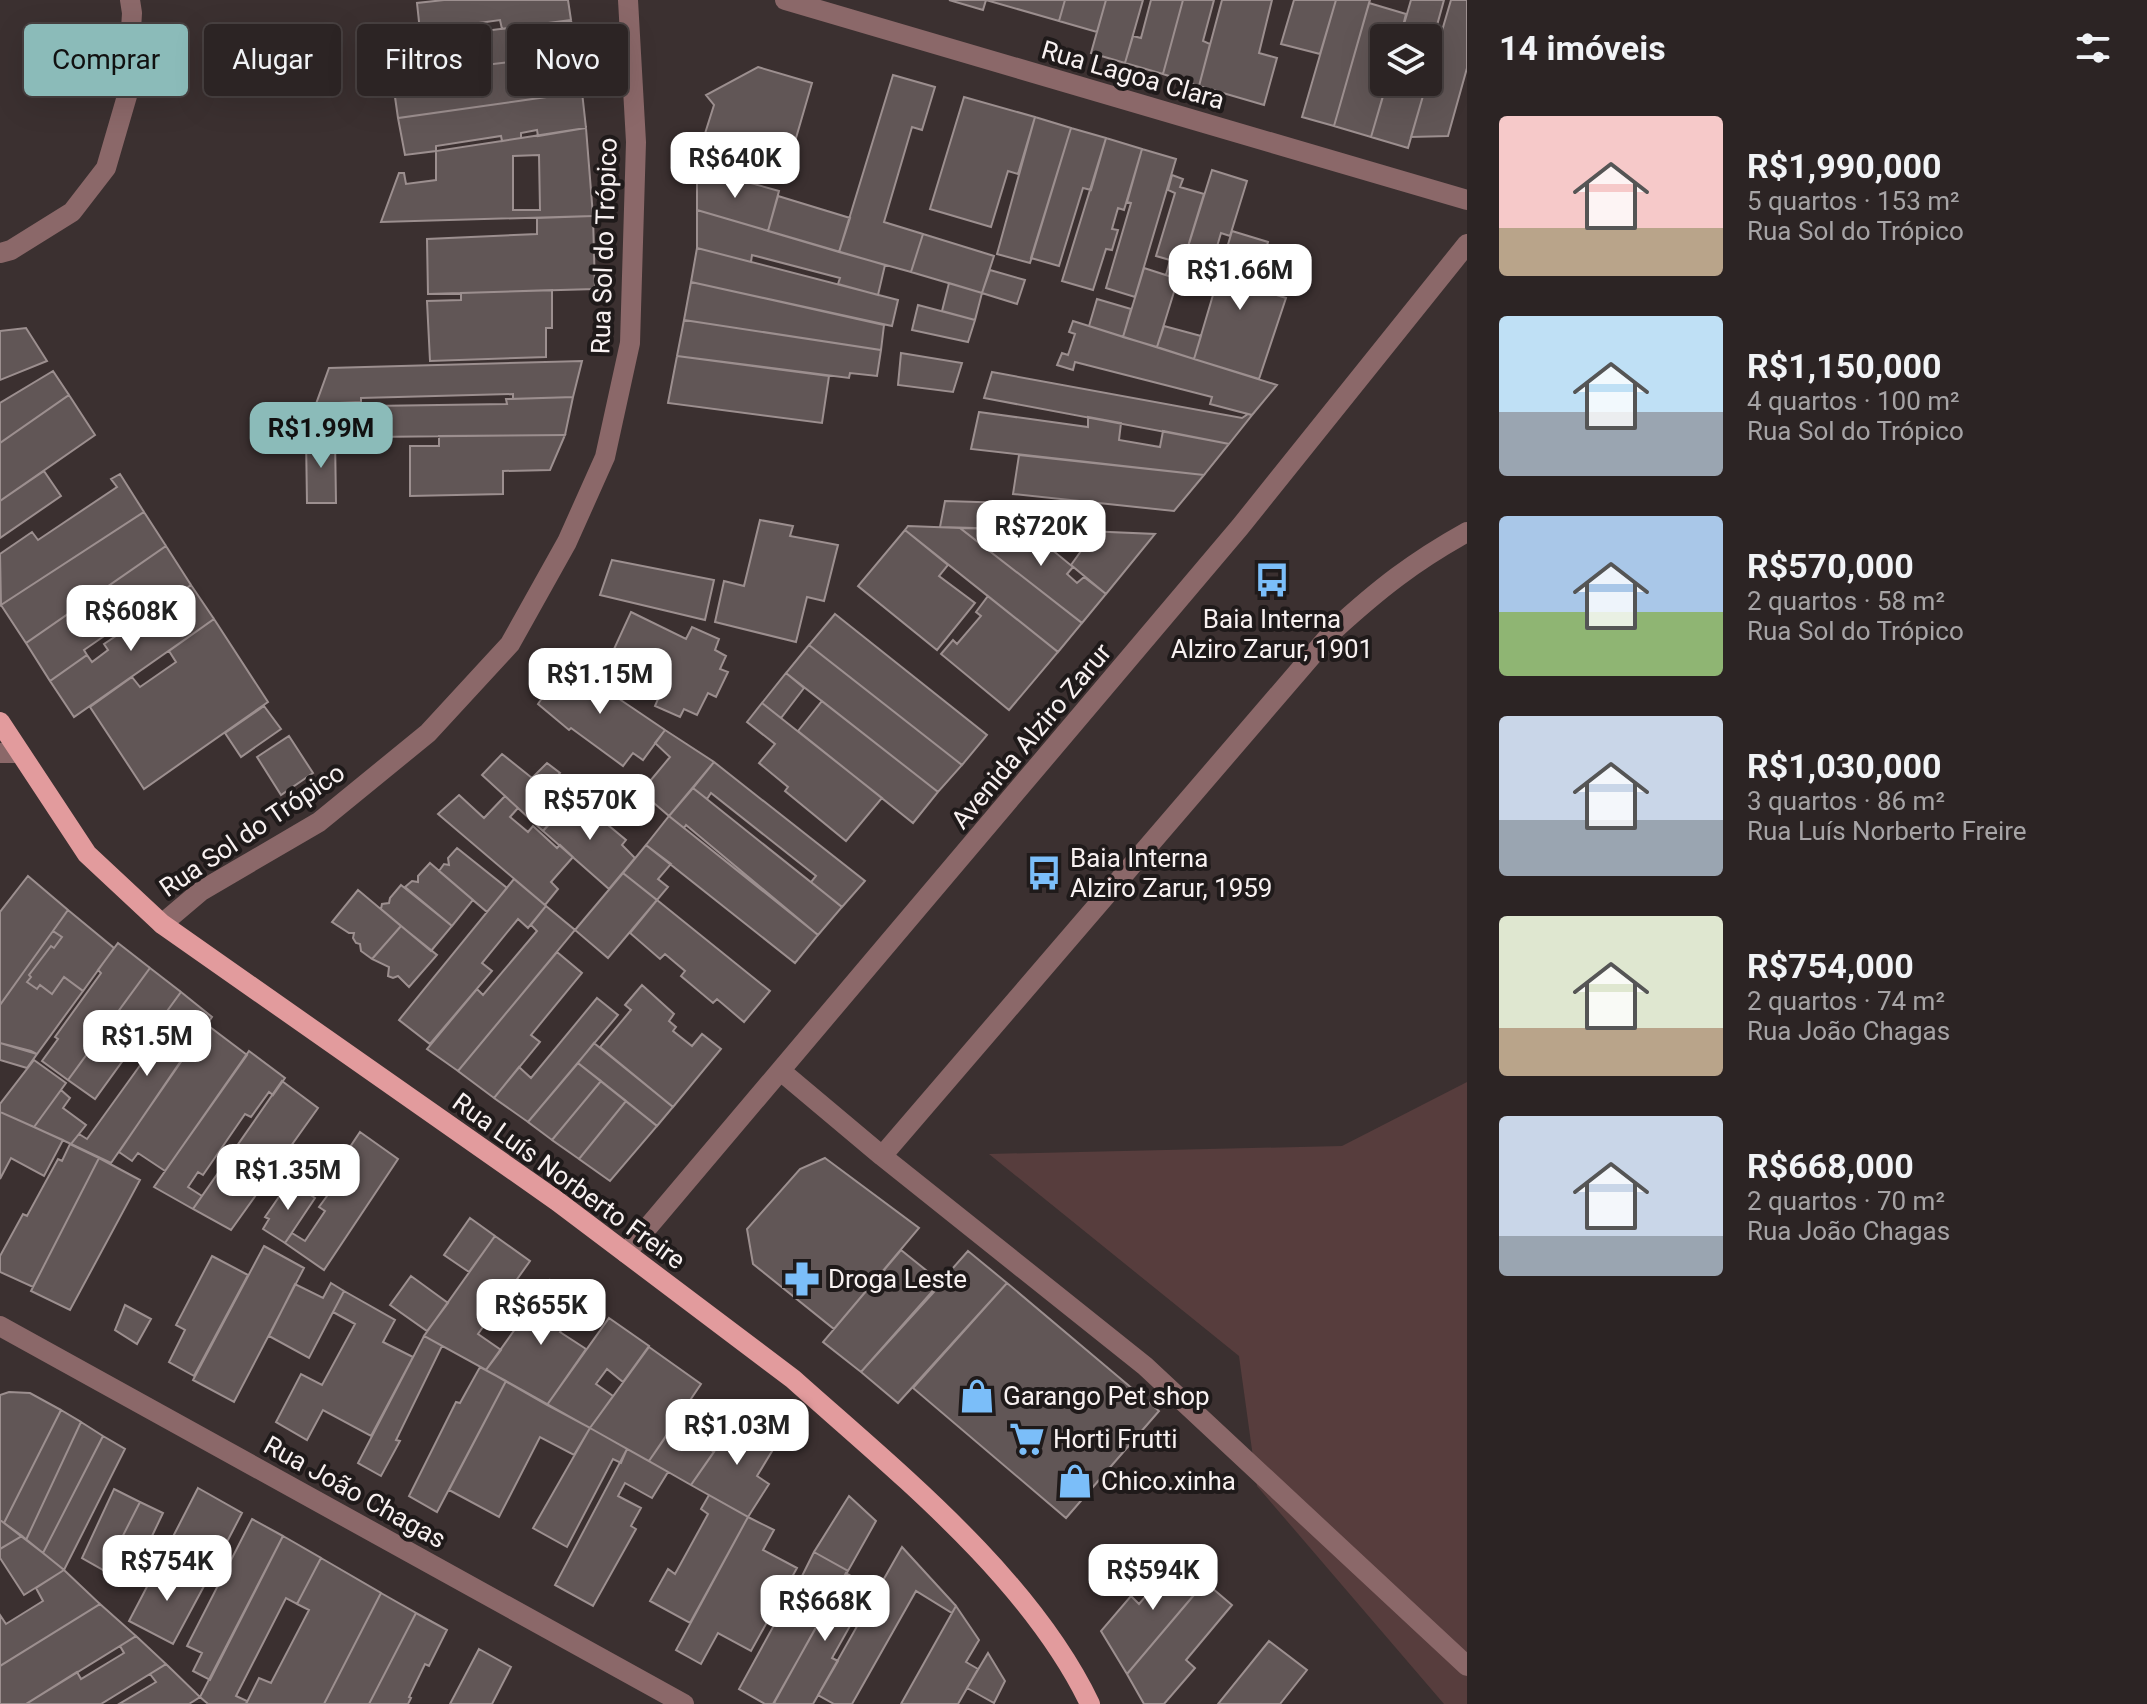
<!DOCTYPE html>
<html lang="pt">
<head>
<meta charset="utf-8">
<style>
  :root { --surface:#2c2424; --page:#342c2c; --text:#f1f3f6; --muted:#a6a4a6; --line:#484141; --accent:#8bbbb9 }
  body { margin:0; font-family:Roboto,sans-serif; background:var(--page); color:var(--text); height:100vh; display:flex; flex-direction:column; font-size:30px; white-space:nowrap }
  * { box-sizing:border-box; margin:0 }
  p { font-size:26px; color:var(--muted) }
  .icon { flex:none; width:44px; height:44px; fill:none; stroke:currentColor; stroke-width:2; stroke-linecap:round; stroke-linejoin:round }
  .map { position:relative; flex:1; overflow:hidden }
  .panel { display:flex; flex-direction:column; background:var(--surface); width:680px }
  .panel>* { flex:none }
  .top-card { position:absolute; left:24px; top:24px; width:760px; height:72px; display:flex; gap:16px }
  .tools { position:absolute; left:1370px; top:24px; display:grid; gap:16px }
  .tools a { display:grid; place-items:center; width:72px; height:72px; border-radius:8px; background:var(--surface); box-shadow:0 8px 32px #0002,0 0 0 2px var(--line); font-size:40px }
  .price { position:absolute; translate:-50% -68px; padding:0 18px; border-radius:16px; background:#fff; color:#222; font-size:26px; line-height:52px; filter:drop-shadow(0 2px 4px #0008) }
  .price::after { content:''; position:absolute; left:50%; top:48px; width:24px; height:18px; margin-left:-12px; background:inherit; clip-path:polygon(0 0,100% 0,50% 100%) }
  .price.active { background:var(--accent); color:#111 }
  ul { padding:0; list-style:none }
  li { display:flex; align-items:center; gap:24px; height:200px; padding:0 32px }
  li span { display:grid; place-items:center; flex:none; width:224px; height:160px; border-radius:8px; color:#555 }
  li>.icon { margin-inline-start:auto }
  span .icon { width:96px; height:96px; fill:#fffc; stroke-width:1 }
  li b { font-size:34px }
  h2 { display:flex; justify-content:space-between; align-items:center; height:96px; padding:0 32px; font-size:34px }
  .chip { padding:0 28px; border-radius:8px; background:var(--surface); box-shadow:0 8px 32px #0002,0 0 0 2px var(--line); font-size:28px; line-height:72px }
  .chip.active { background:var(--accent); color:#111 }
  main { display:flex; flex:1; min-height:0 }
  .map>svg:first-child { display:block }
  .green { fill:#573d3d }
  .building { fill:#615656; stroke:#9c8f8f; stroke-width:2; fill-rule:evenodd }
  .lines { fill:none; stroke-linecap:round; stroke-linejoin:round }
  .minor { stroke:#8b6869; stroke-width:20 }
  .major { stroke:#e29b9d; stroke-width:20 }
  .labels { text-anchor:middle; stroke-width:8; stroke-linejoin:round; paint-order:stroke }
  .street-label { font-size:26px; fill:#f8f1f1; stroke:#1f1a1a }
  .poi-label { font-size:26px; fill:#f8f1f1; stroke:#1f1a1a; text-anchor:start }
</style>
</head>
<body>
<main>
<div class="map">
<svg width="1467" height="1704" viewBox="0 0 1467 1704">
  <rect width="100%" height="100%" fill="#3b3030"/>
  <!-- green -->
  <path class="green" d="M1467,1082v622h-23l-187,-218 -18,-130 -250,-202 353,-8z"/>
  <!-- building -->
  <path class="building" d="M444,0h124l3,20 -69,9 -2,-9 -80,11 -3,-28z
    M949,0h37l-3,10z
    M986,0h79l-6,21z
    M1065,0h41l-9,32 -38,-11z
    M1106,0h37l-18,63 -34,-10z
    M1151,0h32l-20,74 -38,-11 8,-27 8,2z
    M1183,0h31l-11,41 7,3 -11,42 -36,-12z
    M1222,0h50l-13,53 18,5 -13,47 -65,-19z
    M1294,0h42l-16,54 -39,-10z
    M1336,0h34l-36,126 -32,-9z
    M1411,0h33l-16,58 5,1 -5,18v-39h-28z
    M1451,0h16v68l-19,68 -37,1z
    M1369,3l37,11 -6,24h-16v26l-6,19 8,3 -15,51 -37,-11z
    M571,20l5,34 -166,20 -5,-33z
    M576,54l6,38 -184,26 -6,-42z
    M758,67l54,16 -25,86 -85,-26 12,-38 -8,-10z
    M893,75l42,12 -13,43 -10,-3 -28,95 39,12 -12,38 -72,-20z
    M1387,82h40l-19,66 -37,-11z
    M582,92l4,36 -48,8 -1,-6 -16,3v5l-19,3 -1,-5 -65,10v5l-31,4 -7,-37z
    M964,97l71,20 -17,57 -10,-3 -17,56 -61,-18z
    M1035,117l36,11 -41,135 -33,-9z
    M586,128l7,88 -212,6 18,-49h5l2,11 30,-4v-29zM539,155l1,55h-27v-54z
    M1071,128l35,10 -15,52 -8,-2 -24,78 -28,-8z
    M1106,138l36,11 -18,61 -6,-2 -6,21 6,1 -6,20 -6,-1 -13,41 -31,-9z
    M1142,149l34,10 -41,138 -29,-9 25,-85 -4,-1z
    M697,168l82,23 -11,40 -71,-21z
    M1212,170l35,11 -17,55 -9,-3 -16,54 -27,-8z
    M1172,175l11,4 -3,8 24,7 -26,85 -12,-4 4,-15 -14,-4 19,-63 -7,-3z
    M778,196l72,22 -11,34 -71,-21z
    M697,210l188,55 -7,30 -40,-11 2,-6 -88,-23 -1,7 -54,-14z
    M593,216l2,73 -167,5 -1,-55 110,-5v-16z
    M1232,231l36,11 -13,46 31,10 -27,81 -65,-20z
    M923,234l71,22 -12,37 -71,-21z
    M697,248l201,52 -6,26 -201,-44z
    M1144,268l34,11 -21,68 -34,-10z
    M990,270l35,10 -8,24 -35,-11z
    M691,282l193,43 -3,25 -197,-30z
    M949,283l33,10 -7,27 -33,-9z
    M552,290v38h-6v29l-116,4 -3,-60 34,-1v-7z
    M1097,299l34,10 -8,28 -34,-11z
    M918,305l57,15 -7,22 -56,-12z
    M684,320l197,30 -4,26 -27,-3 -1,5 -172,-22z
    M1073,321l121,38 83,26 -25,30 -42,-11 2,-7 -137,-35 -2,8 -16,-5 5,-12 6,2 7,-21 -6,-2z
    M1164,326l37,10 -7,23 -37,-12z
    M26,328l21,33 -47,19v-49z
    M901,353l61,10 -9,29 -55,-7z
    M677,356l152,20 -7,47 -154,-20z
    M582,361l-9,36 -60,2v-5l-152,4v4l-45,2 13,-36z
    M53,371l16,24 -69,48v-40z
    M992,372l250,46 6,-4 4,1 -23,29 -245,-46z
    M69,395l26,40 -95,66v-58z
    M573,397l-8,38 -194,2v-31l136,-2 -1,-5z
    M979,412l109,15v-10l33,6 -2,17 41,7 3,-16 66,13 -25,31 -233,-26z
    M565,435l-15,35 -47,1v23l-93,2v-50h29v-10z
    M306,437h29l1,66h-29z
    M1019,455l185,20 -30,36 -161,-17z
    M44,471l17,25 -61,42v-37z
    M120,474l24,38 -143,93 -1,-51 32,-22 6,8 79,-53 -6,-8z
    M945,501l94,3v26l-99,-3z
    M144,512l22,34 -140,97 -25,-38z
    M760,520l33,6 -3,10 48,9 -14,56 -17,-4 -11,45 -81,-20 9,-41 20,5z
    M908,526l52,2 122,95 -24,29 -153,-122z
    M960,528l68,2 45,37 -6,7 10,9 7,-6 22,17 -24,29z
    M905,530l43,35 -9,11 36,27 -38,47 -79,-64z
    M1086,531l69,3 -49,60 -35,-29 10,-14 -7,-6z
    M166,546l25,39 -18,13 -5,-6 -84,58 3,5 -37,26 -24,-38z
    M612,560l102,20 -9,40 -105,-25z
    M191,585l23,34 -140,98 -24,-36 37,-26 5,7 16,-12 -4,-6 18,-12 4,6 50,-34 -3,-6z
    M988,596l70,56 -49,58 -68,-56 12,-14 4,4 24,-28 -5,-4z
    M631,612l55,27 6,-12 27,12 -4,11 11,6 -6,13 8,3 -12,25 -8,-4 -11,22 -13,-6 -4,8 -25,-11 3,-7 -55,-26z
    M835,614l152,121 -25,30 -153,-120z
    M214,619l54,83 -124,87 -54,-82 42,-30 8,10 36,-25 -7,-11z
    M809,645l153,120 -24,27 -152,-119z
    M566,663l99,67 -22,30 -10,-7 -10,13 -52,-38 -2,2 -31,-26z
    M786,673l18,15 -23,30 -19,-15z
    M822,701l116,91 -25,31 -115,-92z
    M762,703l120,95 -36,43 -61,-50 3,-4 -29,-24 16,-19 -28,-22z
    M264,706l17,23 -40,28 -16,-24z
    M665,730l49,32 -45,54 -28,-24 29,-35 -15,-14z
    M289,736l24,37 -32,22 -24,-38z
    M502,754l30,24 15,-15 13,10 -12,14 20,17 -25,27 -61,-56z
    M714,762l151,119 -23,26 -31,-25 5,-6 -105,-83 -4,6 -14,-11z
    M693,788l149,119 -24,28 -132,-110 -2,3 -15,-12z
    M459,795l25,23 21,-22 13,12 -8,9 18,15 5,-6 24,22 3,-3 13,12 -22,25 7,7 -13,16 -107,-91z
    M573,796l53,44 -4,5 13,13 -26,31 -66,-58z
    M669,816l149,119 -23,28 -149,-118z
    M646,845l25,19 -13,15 10,8 -11,13 -34,-27z
    M457,848l50,40 -20,24 -48,-41 5,-7 5,1 -1,-7z
    M430,863l43,37 -21,26 -47,-39 7,-6 6,1v-6z
    M623,873l34,27 -49,58 -33,-28z
    M28,876l40,34 -68,95v-93z
    M514,879l32,27 -18,22 -10,-9 -36,44 10,8 -62,73 -31,-24z
    M401,885l51,41 -21,25 -50,-42 1,-5 7,-1 1,-5z
    M358,890l43,36 -29,33 -11,-8 -1,-7 -4,-1 -3,-5 1,-5h-5l-17,-11z
    M657,900l113,91 -26,31 -27,-23 -4,4 -32,-27 4,-5 -20,-17 -5,5 -30,-26z
    M546,906l29,24 -117,141 -31,-22 50,-60 6,6 54,-64 -6,-6z
    M68,910l46,38 -31,43 -19,-14 -12,17 -12,-9 -3,4 -10,-7 4,-5 -2,-2 22,-29 3,2 8,-11 -9,-6z
    M401,926l36,29 -28,32 -11,-11 -5,2 -5,-2 1,-9 -17,-8z
    M53,931l9,6 -8,11 -3,-2 -22,29 2,2 -4,5 10,7 3,-4 12,9 12,-17 19,14 -46,63 -37,-11v-38z
    M118,943l32,25 -82,112 -26,-19 16,-22 -3,-2 46,-64 -3,-3z
    M557,952l25,21 -51,62 9,7 -46,56 -36,-27z
    M150,968l31,24 -43,59 -6,-3 -37,51 -27,-19z
    M642,985l32,29 -5,7 7,6 -3,4 19,15 10,-12 19,15 -48,58 -73,-60 31,-37 -6,-5z
    M181,992l31,25 -101,146 -40,-19 8,-10 8,5 67,-93 -8,-6z
    M597,998l21,17 -90,107 -34,-24 25,-31 12,11z
    M206,1024l41,31 -82,116 -27,-18 -6,8 -13,-9z
    M0,1043l31,8 6,3 -10,14 -27,-8z
    M594,1043l79,64 -16,19 -79,-63z
    M249,1051l36,27 -12,17 -4,-3 -18,25 -6,-3 -42,61 -5,-3 -10,15 14,9 -9,13 -39,-22z
    M34,1060l32,23 -32,44 -34,-15v-8z
    M578,1063l23,18 -49,59 -24,-18z
    M282,1081l36,27 -87,122 -38,-21z
    M601,1081l25,20 -47,58 -27,-19z
    M61,1090l9,8 -7,10 23,17 -15,19 -37,-17z
    M626,1101l31,25 -47,55 -31,-22z
    M0,1112l63,28 -19,36 -33,-18 -11,21z
    M360,1132l38,27 -74,111 -39,-27 7,-10 13,8 20,-30 -6,-4 16,-22 -7,-5z
    M70,1144l29,14 -66,129 -33,-15v-16l23,-42 4,2 31,-57 4,2z
    M99,1158l41,22 -70,130 -39,-19z
    M825,1158l94,70 -85,101 -81,-65 -6,-35 53,-60z
    M290,1181l25,17 -30,45 -22,-14 6,-10 -4,-2z
    M470,1218l25,18 -26,36 -25,-17z
    M495,1236l35,25 -52,73 23,16 -15,20 -62,-34z
    M264,1246l40,22 -70,134 -41,-22z
    M901,1250l41,33 -81,89 -38,-30z
    M968,1251l39,32 -109,120 -37,-31z
    M212,1256l36,19 -54,101 -25,-14 16,-32 -9,-5z
    M411,1276l37,27 -21,28 -37,-26z
    M550,1280l31,22 -21,30 26,17 -39,56 -61,-35z
    M331,1283l13,8 -35,67 -40,-22 26,-52 28,14z
    M1007,1283l152,128 -93,107 -153,-130z
    M344,1291l51,29 -12,22 30,15 -42,79 -48,-26 -16,30 -31,-18 25,-48 21,11 33,-61 -22,-12z
    M125,1305l26,14 -14,25 -22,-14z
    M609,1318l40,28 -26,36 -16,-13 -11,15 17,12 -23,32 -43,-23z
    M424,1336l18,10 -46,94 4,1 -19,35 -23,-13z
    M649,1347l52,37 -52,77 -59,-33z
    M480,1367l26,14 -69,131 -28,-16 47,-94 4,1z
    M506,1381l84,47 -16,27 -34,-18 -41,80 -50,-27z
    M9,1392l21,1 31,17 -57,113 -4,-3v-125z
    M61,1410l20,12 -55,118 -22,-17z
    M740,1414l37,29 -20,33 12,8 -21,33 -57,-32z
    M81,1422l22,14 -60,117 -17,-13z
    M674,1425l40,27 -23,33 -42,-24z
    M590,1428l37,21 -6,14 -8,-4 -46,88 -34,-19z
    M103,1436l22,13 -61,121 -21,-17z
    M627,1449l41,23 -16,26 -27,-15 -7,13 23,12 -10,18 5,3 -43,77 -38,-21z
    M198,1488l44,25 -38,73 -43,-26z
    M114,1489l26,13 -35,69 -23,-13z
    M709,1495l39,22 -58,106 -40,-22 18,-32 7,5 33,-60 -7,-5z
    M849,1496l27,25 -28,50 -34,-19z
    M140,1502l23,11 -34,71 -24,-13z
    M748,1517l26,13 -11,20 34,18 -46,83 -33,-18 -17,31 -25,-14z
    M252,1519l31,17 -73,144 -17,-9 9,-18 -15,-7z
    M0,1520l22,16 -22,13z
    M22,1536l42,34 -40,25 -24,-37v-9z
    M283,1536l38,22 -24,46 -11,-6 -50,98 11,5 -1,3h-38l-8,-7z
    M902,1547l54,59 -4,7 -36,-22 -64,113h-18l-16,-9z
    M814,1552l34,19 -75,133h-8l-26,-15 46,-84 8,4 14,-25 -7,-4z
    M1183,1553l27,23 -83,98 -26,-43 30,-35 8,8z
    M321,1558l60,35 -57,111h-78l13,-26 12,5 38,-73 -12,-6z
    M161,1560l43,26 -31,58 -44,-23z
    M64,1570l36,34 -100,62v-51l6,9 37,-23 -7,-13z
    M846,1573l31,18 -11,20 -6,-3 -28,50 6,3 -25,43h-37l-2,-1z
    M1205,1582l27,23 -46,55 9,8 -31,36h-20l-17,-30z
    M381,1593l35,20 -47,91h-45z
    M100,1604l36,32 -110,68h-26v-38z
    M956,1606l23,34 -13,22 12,7 -20,35h-57z
    M416,1613l31,17 -18,36 -4,-2 -16,33 2,1 -3,6h-39z
    M136,1636l30,28 -65,40h-75l51,-32 4,7 43,-26 -4,-7z
    M1269,1641l38,29 -27,34h-62z
    M479,1649l32,18 -19,37h-42z
    M988,1653l17,28 -11,22 -27,-15z
    M166,1664l34,33 -11,7h-70l37,-22 -6,-8z"/>
  <g class="lines">
    <!-- minor -->
    <path class="minor" d="M785,0l682,200
      M0,253l11,-3 61,-38 34,-44 21,-72 5,-83 -2,-13
      M0,753h19
      M162,924l39,-33 118,-69 109,-89 82,-89 57,-102 38,-85 25,-114 6,-201 -8,-142
      M782,1072l100,84 263,210 322,300
      M882,1156l452,-526c45,-41 79,-68 133,-98
      M626,1253l614,-726 227,-283
      M0,1326l684,378"/>
    <!-- major -->
    <path class="major" d="M0,722l87,132 75,70 395,277 236,178c104,93 236,198 297,325"/>
  </g>
  <!-- icons -->
  <defs>
    <g id="bus-bare" transform="scale(2.76)"><path d="M-5-6H5V4H4V6H2V4H-2V6H-4V4H-5ZM-3.5-4V0h7V-4ZM-3.5 1.2v1.5H-2V1.2ZM2 1.2v1.5H3.5V1.2Z" fill="#7bbef9" stroke="#1f1a1a" stroke-width="2.5" paint-order="stroke"/></g>
    <g id="pharmacy-bare" transform="scale(2.76)"><path d="M-2-6h4v4h4v4h-4v4h-4v-4h-4v-4h4Z" fill="#7bbef9" stroke="#1f1a1a" stroke-width="2.5" paint-order="stroke"/></g>
    <g id="shop-bare" transform="scale(2.76)"><path d="M-5-2.5h2.3a2.7 3.5 0 0 1 5.4 0H5L5.5 6h-11ZM-1.5-2.5h3a1.5 2.3 0 0 0-3 0Z" fill="#7bbef9" stroke="#1f1a1a" stroke-width="2.5" paint-order="stroke"/></g>
    <g id="supermarket-bare" transform="scale(2.76)"><path d="M-6-5.5h2.5l.6 2H6L4.5 2H-2.5L-4.4-4H-6ZM-1.5 3.2a1.3 1.3 0 1 0 .1 0ZM3 3.2a1.3 1.3 0 1 0 .1 0Z" fill="#7bbef9" stroke="#1f1a1a" stroke-width="2.5" paint-order="stroke"/></g>
  </defs>
  <g fill-rule="evenodd">
    <use href="#bus-bare" x="1272" y="580"/>
    <use href="#bus-bare" x="1044" y="873"/>
    <use href="#pharmacy-bare" x="802" y="1279"/>
    <use href="#shop-bare" x="977" y="1396"/>
    <use href="#supermarket-bare" x="1027" y="1439"/>
    <use href="#shop-bare" x="1075" y="1481"/>
  </g>
  <g class="labels">
    <!-- street labels -->
    <g class="street-label">
      <text transform="translate(1133 75) rotate(16)" y="9">Rua Lagoa Clara</text>
      <text transform="translate(604 246) rotate(-88)" y="9">Rua Sol do Trópico</text>
      <text transform="translate(1031 736) rotate(-50)" y="9">Avenida Alziro Zarur</text>
      <text transform="translate(252 830) rotate(-34)" y="9">Rua Sol do Trópico</text>
      <text transform="translate(569 1181) rotate(36)" y="9">Rua Luís Norberto Freire</text>
      <text transform="translate(355 1492) rotate(29)" y="9">Rua João Chagas</text>
    </g>
    <!-- poi labels -->
    <g class="poi-label">
      <text x="1272" y="628" text-anchor="middle">Baia Interna<tspan x="1272" dy="30">Alziro Zarur, 1901</tspan></text>
      <text x="1070" y="867">Baia Interna<tspan x="1070" dy="30">Alziro Zarur, 1959</tspan></text>
      <text x="828" y="1288">Droga Leste</text>
      <text x="1003" y="1405">Garango Pet shop</text>
      <text x="1053" y="1448">Horti Frutti</text>
      <text x="1101" y="1490">Chico.xinha</text>
    </g>
  </g>
</svg>
<div class="tools">
<a><svg class="icon" aria-label="layers" viewBox="0 0 24 24"><path d="M12 4l9 5-9 5-9-5zM3 14l9 5 9-5"/></svg></a>
</div>
<b class="price" style="left:735px;top:200px">R$640K</b>
<b class="price" style="left:1240px;top:312px">R$1.66M</b>
<b class="price active" style="left:321px;top:470px">R$1.99M</b>
<b class="price" style="left:1041px;top:568px">R$720K</b>
<b class="price" style="left:131px;top:653px">R$608K</b>
<b class="price" style="left:600px;top:716px">R$1.15M</b>
<b class="price" style="left:590px;top:842px">R$570K</b>
<b class="price" style="left:147px;top:1078px">R$1.5M</b>
<b class="price" style="left:288px;top:1212px">R$1.35M</b>
<b class="price" style="left:541px;top:1347px">R$655K</b>
<b class="price" style="left:737px;top:1467px">R$1.03M</b>
<b class="price" style="left:167px;top:1603px">R$754K</b>
<b class="price" style="left:1153px;top:1612px">R$594K</b>
<b class="price" style="left:825px;top:1643px">R$668K</b>
<div class="top-card">
<a class="chip active">Comprar</a>
<a class="chip">Alugar</a>
<a class="chip">Filtros</a>
<a class="chip">Novo</a>
</div>
</div>
<section class="panel">
<h2>14 imóveis<svg class="icon" aria-label="filters" viewBox="0 0 24 24"><path d="M4 7h16M4 17h16"/><circle cx="9" cy="7" r="2"/><circle cx="15" cy="17" r="2"/></svg></h2>
<ul>
<li><span style="background:linear-gradient(#f6c9c9 70%,#b9a48a 0)"><svg class="icon" aria-label="home" viewBox="0 0 24 24"><path d="M3 11l9-7 9 7M6 9v11h12V9"/></svg></span><div><b>R$1,990,000</b><p>5 quartos · 153 m²</p><p>Rua Sol do Trópico</p></div></li>
<li><span style="background:linear-gradient(#bfe0f5 60%,#9aa5b1 0)"><svg class="icon" aria-label="home" viewBox="0 0 24 24"><path d="M3 11l9-7 9 7M6 9v11h12V9"/></svg></span><div><b>R$1,150,000</b><p>4 quartos · 100 m²</p><p>Rua Sol do Trópico</p></div></li>
<li><span style="background:linear-gradient(#a9c7e8 60%,#8fb573 0)"><svg class="icon" aria-label="home" viewBox="0 0 24 24"><path d="M3 11l9-7 9 7M6 9v11h12V9"/></svg></span><div><b>R$570,000</b><p>2 quartos · 58 m²</p><p>Rua Sol do Trópico</p></div></li>
<li><span style="background:linear-gradient(#c9d6e8 65%,#9aa5b1 0)"><svg class="icon" aria-label="home" viewBox="0 0 24 24"><path d="M3 11l9-7 9 7M6 9v11h12V9"/></svg></span><div><b>R$1,030,000</b><p>3 quartos · 86 m²</p><p>Rua Luís Norberto Freire</p></div></li>
<li><span style="background:linear-gradient(#dfe7d0 70%,#b9a48a 0)"><svg class="icon" aria-label="home" viewBox="0 0 24 24"><path d="M3 11l9-7 9 7M6 9v11h12V9"/></svg></span><div><b>R$754,000</b><p>2 quartos · 74 m²</p><p>Rua João Chagas</p></div></li>
<li><span style="background:linear-gradient(#c9d6e8 75%,#9aa5b1 0)"><svg class="icon" aria-label="home" viewBox="0 0 24 24"><path d="M3 11l9-7 9 7M6 9v11h12V9"/></svg></span><div><b>R$668,000</b><p>2 quartos · 70 m²</p><p>Rua João Chagas</p></div></li>
</ul>
</section>
</main>
</body>
</html>
